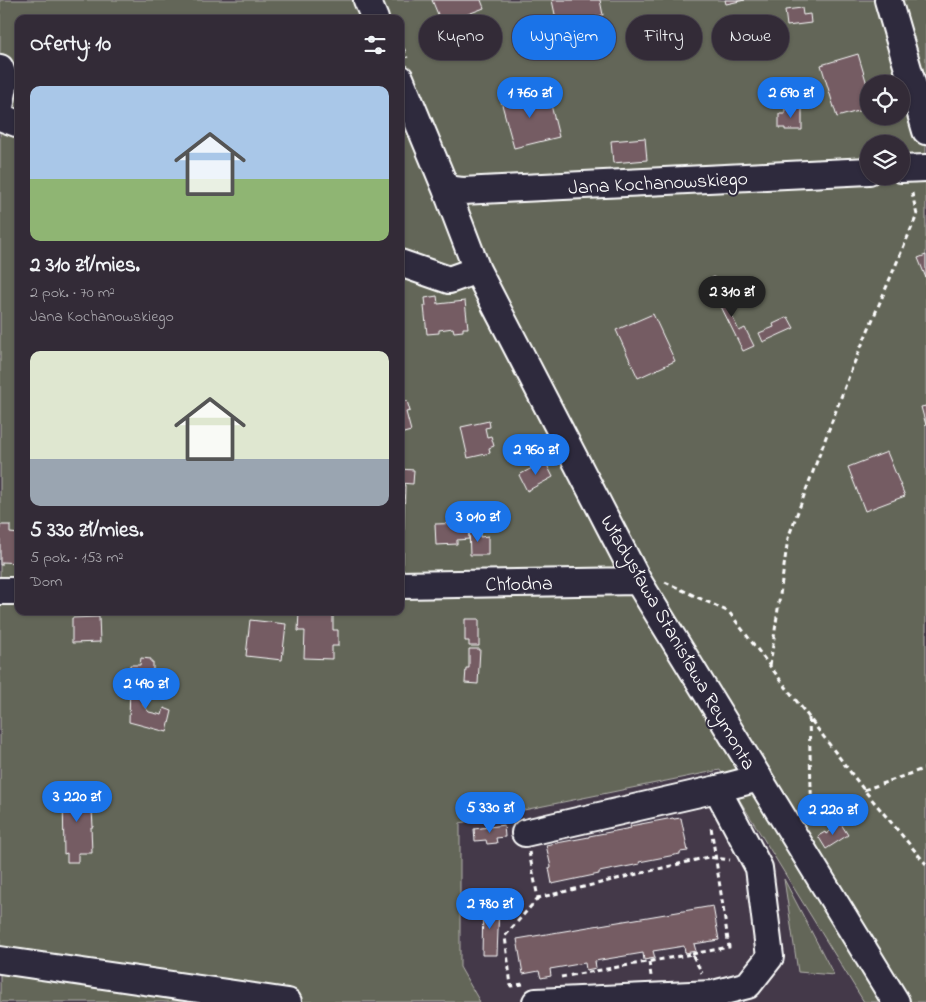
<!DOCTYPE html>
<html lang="pl">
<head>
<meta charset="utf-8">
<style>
  :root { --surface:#332b37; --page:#3b333f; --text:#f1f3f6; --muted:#a9a7ad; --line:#4e4752; --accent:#1a73e8 }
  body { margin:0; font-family:"Indie Flower",sans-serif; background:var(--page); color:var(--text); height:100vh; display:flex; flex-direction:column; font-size:19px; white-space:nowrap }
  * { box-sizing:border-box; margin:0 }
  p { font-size:16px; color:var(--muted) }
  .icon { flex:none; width:28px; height:28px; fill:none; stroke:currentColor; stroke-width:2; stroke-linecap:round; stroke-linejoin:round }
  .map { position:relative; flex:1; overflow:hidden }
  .drawer { position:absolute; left:15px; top:15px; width:389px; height:600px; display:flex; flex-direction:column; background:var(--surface); border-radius:10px; box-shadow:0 1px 4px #0004,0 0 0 1px var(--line) }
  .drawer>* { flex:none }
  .banner { position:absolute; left:419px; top:15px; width:431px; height:45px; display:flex; gap:10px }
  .buttons { position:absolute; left:860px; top:75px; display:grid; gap:10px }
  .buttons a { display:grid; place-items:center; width:50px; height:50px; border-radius:50%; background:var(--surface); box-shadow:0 1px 4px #0004,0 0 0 1px var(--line); font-size:25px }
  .price { position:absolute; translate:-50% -42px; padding:0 11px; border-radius:18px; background:var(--accent); color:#fff; font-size:16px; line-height:32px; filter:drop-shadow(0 1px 2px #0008) }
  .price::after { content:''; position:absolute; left:50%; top:30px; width:15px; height:11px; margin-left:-8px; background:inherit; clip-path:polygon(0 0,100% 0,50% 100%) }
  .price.current { background:#222; color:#fff }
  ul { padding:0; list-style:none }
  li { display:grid; align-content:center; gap:10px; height:265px; padding:0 15px }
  li span { display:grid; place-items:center; height:155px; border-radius:10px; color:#555 }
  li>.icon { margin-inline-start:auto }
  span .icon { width:90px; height:90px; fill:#fffc; stroke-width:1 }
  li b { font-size:21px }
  h2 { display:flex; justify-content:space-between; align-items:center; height:60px; padding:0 15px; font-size:21px }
  .pill { padding:0 18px; border-radius:22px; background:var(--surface); box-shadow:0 1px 4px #0004,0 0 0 1px var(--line); font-size:18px; line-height:45px }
  .pill.current { background:var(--accent); color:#fff }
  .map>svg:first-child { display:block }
  .green { fill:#646658; stroke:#b2b2ac; fill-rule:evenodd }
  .building { fill:#745c64; stroke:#fff }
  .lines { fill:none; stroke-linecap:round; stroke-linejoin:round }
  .minor-casing { stroke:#fff; stroke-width:30 }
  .path { stroke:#fff; stroke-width:3; stroke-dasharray:5 4; stroke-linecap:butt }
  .minor { stroke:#2f2a3d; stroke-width:26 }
  .labels { text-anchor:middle; stroke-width:4; stroke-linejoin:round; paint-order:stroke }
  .street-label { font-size:20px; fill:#fff; stroke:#2f2a3d }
</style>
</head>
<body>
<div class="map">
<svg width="926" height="1002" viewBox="0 0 926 1002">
  <rect width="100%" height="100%" fill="#443949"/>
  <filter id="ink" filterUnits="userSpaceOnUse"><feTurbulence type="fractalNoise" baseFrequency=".02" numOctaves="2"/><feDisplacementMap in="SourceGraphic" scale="10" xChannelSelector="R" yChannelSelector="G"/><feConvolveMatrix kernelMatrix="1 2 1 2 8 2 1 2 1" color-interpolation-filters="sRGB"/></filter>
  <g filter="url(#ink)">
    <!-- green -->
    <path class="green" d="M0,0h926v1002h-62l-133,-216 -11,-16 -260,53v144l20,35h-480zM19,19h381v592h-381zM869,84h32v32h-32zM869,144h32v32h-32z
      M784,879l50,96 -36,-3z"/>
    <!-- building -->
    <path class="building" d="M432,0h49l3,8 -42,16z
      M552,0h48l3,15 -46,9z
      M725,0h20l-19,4z
      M802,8l1,7 7,-1 1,9 -24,3 -2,-16z
      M858,54l11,37v17l-32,9 -16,-52z
      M547,89l12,48 -45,11 -13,-47z
      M785,107h17v23h-17v-2h-6v-14h6z
      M645,138l2,22 -34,3 -2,-22z
      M926,255v23l-8,-20z
      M714,277l25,54 6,-3 9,18 -11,5 -35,-71z
      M437,296l1,8 27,-3 3,27h-5v3l-9,1 -1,-4 -14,2v3l-12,1 -3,-28h2l-1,-8z
      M653,314l22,47 -37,17 -22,-48z
      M788,317l6,11 -31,14 -4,-9 15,-6 -1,-3z
      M407,401l3,10 -4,1 5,19 -11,3v-32z
      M926,406v19l-5,-18z
      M489,421l1,6 -5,1 2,9 4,-1 3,10 -5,2 1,5 -22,5 -7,-31z
      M887,452l18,44 -40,15 -17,-44z
      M545,461l8,16 -26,14 -8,-16z
      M400,469l14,1 -1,14 -13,-1z
      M400,484l5,1 -2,79h-3z
      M468,523l1,16 -12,1v4l-21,1 -1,-21z
      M0,525h10v8l9,1v29l-17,-1v3h-2z
      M469,528h11v9l8,-1v19h-18z
      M299,612l34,1v17h5v16h-6v13l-28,-1 1,-27h-7z
      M99,617l1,25 -28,1v-25z
      M465,619h14v27h-10v-5h-4z
      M250,620l36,4 -4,36 -36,-4z
      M469,649h11l-2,35 -13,-1 1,-15h3z
      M141,658l10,1v3h2v20l-23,-1v-16h10z
      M130,681l14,1 -1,23 6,7 13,3 2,-7 8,3 -5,21 -38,-10z
      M78,783v9h13l2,35h-2l1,26h-14v9h-11v-9l-3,1 -1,-61h4v-9z
      M673,818l1,1 7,-1 7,33 -8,1v2l-41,8 1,2 -41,8v2l-47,10 -3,-16 2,-1 -5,-22 43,-8v-1l42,-8 -1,-2z
      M841,824l7,11 -22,14 -8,-13 7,-4 1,2z
      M504,825l1,12 -9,1 1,5 -10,1 -1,-4 -11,1 -1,-12z
      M483,905l16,1 -2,49h-15z
      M713,906l6,34 -25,4 2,7 -11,2 -1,-7 -31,5 2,7 -11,2 -1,-7 -48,8 1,7 -10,2 -1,-7 -35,6 1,7 -10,2 -2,-7 -16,3 -6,-35z"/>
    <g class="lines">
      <!-- minor casing -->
      <g class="minor-casing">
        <path id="minor" d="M367,0l8,19
          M888,0l38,131
          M0,68l5,13 -5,26
          M400,78l46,111 31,81 161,311 258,421
          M0,117l19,7
          M901,169l25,-1
          M446,189l16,2 407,-20
          M400,263l49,17 28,-10
          M400,585l238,-4
          M0,591h19
          M525,833l192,-44 42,-11
          M0,960l288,42
          M536,1002l177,-8
          M714,1002l-1,-8 35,-9 22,-28 -11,-89 -42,-79"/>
      </g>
      <!-- path -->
      <path class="path" d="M400,40l7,18
        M665,582l64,30 135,178 62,74
        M770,666l18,-128 64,-170 65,-153 -6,-26
        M809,718l3,104
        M864,790l62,-22
        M529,852l9,46 170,-41 22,3
        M692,954l37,-7 -18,-120
        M649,962l2,14
        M561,977l131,-23 10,19
        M523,984l-12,2 -6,-50 33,-38"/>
      <!-- minor -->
      <use href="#minor" class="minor"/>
    </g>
  </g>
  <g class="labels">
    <!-- street labels -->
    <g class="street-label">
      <text transform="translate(658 182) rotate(-3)" y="7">Jana Kochanowskiego</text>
      <text transform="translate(519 583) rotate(-1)" y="7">Chłodna</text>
      <text transform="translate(679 642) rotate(60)" y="7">Władysława Stanisława Reymonta</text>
    </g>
  </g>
</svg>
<div class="buttons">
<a><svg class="icon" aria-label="locate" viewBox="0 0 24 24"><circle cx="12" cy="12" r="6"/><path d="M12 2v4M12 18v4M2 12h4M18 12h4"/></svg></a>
<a><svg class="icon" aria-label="layers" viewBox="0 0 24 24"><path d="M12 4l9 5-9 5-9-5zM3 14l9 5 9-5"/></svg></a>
</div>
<b class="price" style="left:530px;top:119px">1 760 zł</b>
<b class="price" style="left:791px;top:119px">2 690 zł</b>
<b class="price current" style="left:732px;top:318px">2 310 zł</b>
<b class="price" style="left:536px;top:476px">2 960 zł</b>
<b class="price" style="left:478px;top:543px">3 010 zł</b>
<b class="price" style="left:146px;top:710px">2 490 zł</b>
<b class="price" style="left:77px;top:823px">3 220 zł</b>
<b class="price" style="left:490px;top:834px">5 330 zł</b>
<b class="price" style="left:833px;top:836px">2 220 zł</b>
<b class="price" style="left:490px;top:930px">2 780 zł</b>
<div class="banner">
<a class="pill">Kupno</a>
<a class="pill current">Wynajem</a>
<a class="pill">Filtry</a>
<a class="pill">Nowe</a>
</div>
<section class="drawer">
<h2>Oferty: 10<svg class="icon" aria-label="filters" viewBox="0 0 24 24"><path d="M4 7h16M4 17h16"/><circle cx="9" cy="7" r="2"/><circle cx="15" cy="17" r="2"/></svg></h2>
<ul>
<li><span style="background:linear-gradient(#a9c7e8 60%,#8fb573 0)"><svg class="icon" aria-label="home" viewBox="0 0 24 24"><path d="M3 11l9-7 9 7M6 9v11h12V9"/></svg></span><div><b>2 310 zł/mies.</b><p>2 pok. · 70 m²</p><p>Jana Kochanowskiego</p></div></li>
<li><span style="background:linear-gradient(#dfe7d0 70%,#9aa5b1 0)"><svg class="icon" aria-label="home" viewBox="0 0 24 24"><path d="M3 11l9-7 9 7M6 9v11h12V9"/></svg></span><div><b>5 330 zł/mies.</b><p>5 pok. · 153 m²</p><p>Dom</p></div></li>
</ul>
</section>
</div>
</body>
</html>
